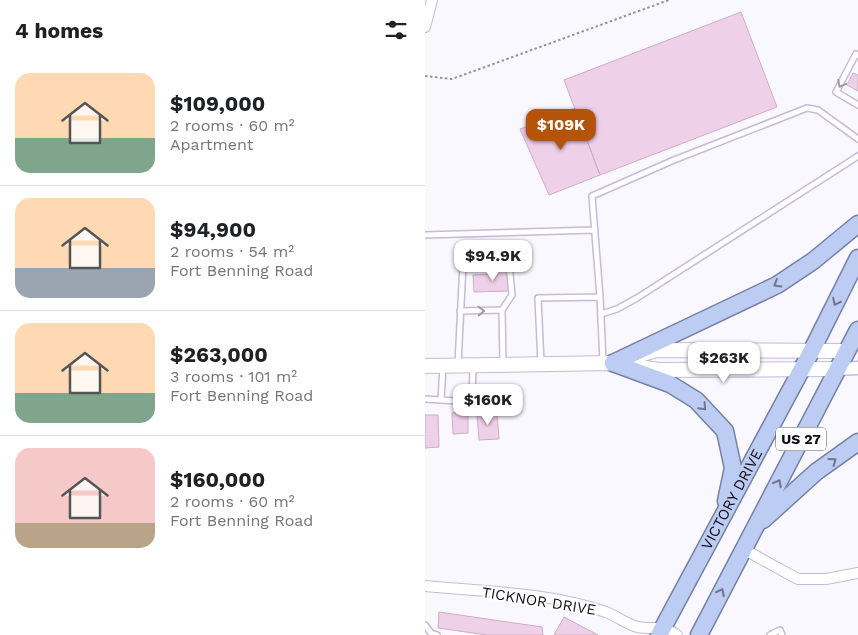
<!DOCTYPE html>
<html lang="en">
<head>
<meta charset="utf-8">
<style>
  :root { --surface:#fff; --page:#f6f6f6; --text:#202124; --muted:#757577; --line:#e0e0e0; --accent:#b45309 }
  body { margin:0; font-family:"Work Sans",sans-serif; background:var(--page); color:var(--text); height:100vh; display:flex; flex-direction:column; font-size:19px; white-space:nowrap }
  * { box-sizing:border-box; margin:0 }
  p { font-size:16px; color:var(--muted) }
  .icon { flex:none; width:28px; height:28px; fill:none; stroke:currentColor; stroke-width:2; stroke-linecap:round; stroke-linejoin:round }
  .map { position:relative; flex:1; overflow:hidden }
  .side { display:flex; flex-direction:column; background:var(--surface); width:425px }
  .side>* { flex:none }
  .price { position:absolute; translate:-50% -42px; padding:0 11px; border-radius:10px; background:#fff; color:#222; font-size:16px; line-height:32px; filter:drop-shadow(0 1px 2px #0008) }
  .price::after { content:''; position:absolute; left:50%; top:30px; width:15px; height:11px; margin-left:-8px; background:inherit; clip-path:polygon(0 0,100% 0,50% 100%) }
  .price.on { background:var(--accent); color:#fff }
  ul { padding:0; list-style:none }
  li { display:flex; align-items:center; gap:15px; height:125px; padding:0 15px }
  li+li { border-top:1px solid var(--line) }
  li span { display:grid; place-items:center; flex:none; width:140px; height:100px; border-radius:15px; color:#555 }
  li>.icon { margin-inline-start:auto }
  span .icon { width:60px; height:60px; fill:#fffc; stroke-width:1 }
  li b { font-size:21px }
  h2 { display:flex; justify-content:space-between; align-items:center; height:60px; padding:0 15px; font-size:21px }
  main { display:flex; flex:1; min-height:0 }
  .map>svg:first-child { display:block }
  .building { fill:#efd0e9; stroke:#cbaec6 }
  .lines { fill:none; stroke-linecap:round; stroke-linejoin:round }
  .service-casing { stroke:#c5badc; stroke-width:8 }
  .minor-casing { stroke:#c5badc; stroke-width:12 }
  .tertiary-casing { stroke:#c5badc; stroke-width:15 }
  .secondary-casing { stroke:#c5badc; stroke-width:16 }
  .trunk-casing { stroke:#7581a3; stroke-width:19 }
  .path { stroke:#94919a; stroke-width:2; stroke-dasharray:2.5 2.5; stroke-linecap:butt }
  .service { stroke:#fff; stroke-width:5 }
  .minor { stroke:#fff; stroke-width:10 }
  .tertiary { stroke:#fff; stroke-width:12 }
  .secondary { stroke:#fff; stroke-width:14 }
  .trunk { stroke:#bcccf2; stroke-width:16 }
  .oneway { stroke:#9f9da2 }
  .oneway2 { stroke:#6e758f }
  .labels { text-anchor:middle; stroke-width:4; stroke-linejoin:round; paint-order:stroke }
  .shield { fill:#fff; stroke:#57545c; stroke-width:1 }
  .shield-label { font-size:14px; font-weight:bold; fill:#0f0b16 }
  .street-label { font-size:15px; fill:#0f0b16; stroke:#fff }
</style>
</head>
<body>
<main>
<section class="side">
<h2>4 homes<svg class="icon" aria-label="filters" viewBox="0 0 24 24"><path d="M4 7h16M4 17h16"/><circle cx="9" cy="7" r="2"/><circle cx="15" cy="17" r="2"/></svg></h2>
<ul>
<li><span style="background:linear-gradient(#ffd9b3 65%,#7fa58c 0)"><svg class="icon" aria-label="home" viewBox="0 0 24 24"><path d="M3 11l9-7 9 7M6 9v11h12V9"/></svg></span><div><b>$109,000</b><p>2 rooms · 60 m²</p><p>Apartment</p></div></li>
<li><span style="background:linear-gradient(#ffd9b3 70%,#9aa5b1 0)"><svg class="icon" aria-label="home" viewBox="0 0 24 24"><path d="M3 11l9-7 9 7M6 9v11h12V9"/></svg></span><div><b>$94,900</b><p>2 rooms · 54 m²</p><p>Fort Benning Road</p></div></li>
<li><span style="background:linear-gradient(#ffd9b3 70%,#7fa58c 0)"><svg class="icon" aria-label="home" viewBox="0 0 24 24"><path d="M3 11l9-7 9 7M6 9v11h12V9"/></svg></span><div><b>$263,000</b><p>3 rooms · 101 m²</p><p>Fort Benning Road</p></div></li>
<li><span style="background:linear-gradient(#f6c9c9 75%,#b9a48a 0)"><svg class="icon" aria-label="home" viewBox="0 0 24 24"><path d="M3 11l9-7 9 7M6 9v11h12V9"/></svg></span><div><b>$160,000</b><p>2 rooms · 60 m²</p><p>Fort Benning Road</p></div></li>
</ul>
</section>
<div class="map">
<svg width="433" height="635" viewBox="0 0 433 635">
  <rect width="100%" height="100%" fill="#faf8ff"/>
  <!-- building -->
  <path class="building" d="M316,12l36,95 -177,68 -36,-95z
    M428,73l5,2v16l-11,-6z
    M150,108l25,67 -51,20 -29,-66z
    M69,269h15l1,22 -36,1 -1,-17 22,-1z
    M43,412v21l-15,1 -1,-21z
    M72,413l2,26 -20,1 -2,-26z
    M0,415h13l1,32 -14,1z
    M14,612l103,15 1,8h-56l-49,-7z
    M139,617l34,18h-44z"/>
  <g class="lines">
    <!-- service casing -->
    <g class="service-casing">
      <path id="service" d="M433,55l-2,-1 -20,38 22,13
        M0,235l170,-5
        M175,297l-8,-101 82,-36 133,-52 11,2 40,29
        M35,311l42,-1
        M176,314l16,-5 20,-11 221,-142
        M116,363l-3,-65 62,-1 3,65
        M33,364l5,-100 46,-1 3,32 -10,15 1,54
        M0,399l47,3 1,-35
        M16,400l2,-34
        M0,625l6,8 6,2
        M345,635l10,-5 2,5"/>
    </g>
    <!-- minor casing -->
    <g class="minor-casing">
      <path id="minor" d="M0,27l7,-27
        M318,549l55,30h28l32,-6
        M0,586c60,6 124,6 181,26 10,4 18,10 28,14 17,6 22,-4 43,9"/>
    </g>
    <!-- tertiary casing -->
    <g class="tertiary-casing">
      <path id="tertiary" d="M412,369l21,-1"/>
    </g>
    <!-- secondary casing -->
    <g class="secondary-casing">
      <path id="secondary" d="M218,354l13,-4 191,1
        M0,366l188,-3 45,7 179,-1"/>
    </g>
    <!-- trunk casing -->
    <g class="trunk-casing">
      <g id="trunk">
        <path d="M188,363l164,-78 36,-24 45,-37"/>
        <path d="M188,363l57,21 26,16 29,31 8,37 -7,33"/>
        <path d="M338,520l53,-48 42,-30"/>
        <path id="s1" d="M234,635l153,-285 46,-92"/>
        <path d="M274,635l159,-305"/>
      </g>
    </g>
    <!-- path -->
    <path class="path" d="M0,76l27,3 217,-79"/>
    <!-- service -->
    <use href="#service" class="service"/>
    <!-- minor -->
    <use href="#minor" class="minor"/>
    <!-- tertiary -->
    <use href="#tertiary" class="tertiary"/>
    <!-- secondary -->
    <use href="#secondary" class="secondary"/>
    <!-- trunk -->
    <use href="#trunk" class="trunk"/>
  </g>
  <!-- one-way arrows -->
  <defs><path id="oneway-chevron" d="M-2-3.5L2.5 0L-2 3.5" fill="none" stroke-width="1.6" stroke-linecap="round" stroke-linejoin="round" transform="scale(1.25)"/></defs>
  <g class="oneway">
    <use href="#oneway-chevron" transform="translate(416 84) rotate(118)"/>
    <use href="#oneway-chevron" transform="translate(56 311) rotate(-2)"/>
  </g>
  <g class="oneway2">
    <use href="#oneway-chevron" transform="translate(352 284) rotate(149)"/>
    <use href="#oneway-chevron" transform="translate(411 302) rotate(116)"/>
    <use href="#oneway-chevron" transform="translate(278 407) rotate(47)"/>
    <use href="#oneway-chevron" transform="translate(408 461) rotate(-36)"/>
    <use href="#oneway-chevron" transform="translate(353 483) rotate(-62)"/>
    <use href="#oneway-chevron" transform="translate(296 592) rotate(-63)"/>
  </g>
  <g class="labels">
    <!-- shield labels -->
    <rect class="shield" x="351" y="427.5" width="50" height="23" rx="4"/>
    <g class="shield-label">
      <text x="376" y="444">US 27</text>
    </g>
    <!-- street labels -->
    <g class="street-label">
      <text dy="5" stroke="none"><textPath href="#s1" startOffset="154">VICTORY DRIVE</textPath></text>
      <text transform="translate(114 601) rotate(9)" y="5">TICKNOR DRIVE</text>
    </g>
  </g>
</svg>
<b class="price on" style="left:136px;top:151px">$109K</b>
<b class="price" style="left:68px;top:282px">$94.9K</b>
<b class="price" style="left:299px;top:384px">$263K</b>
<b class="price" style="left:63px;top:426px">$160K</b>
</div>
</main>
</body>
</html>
